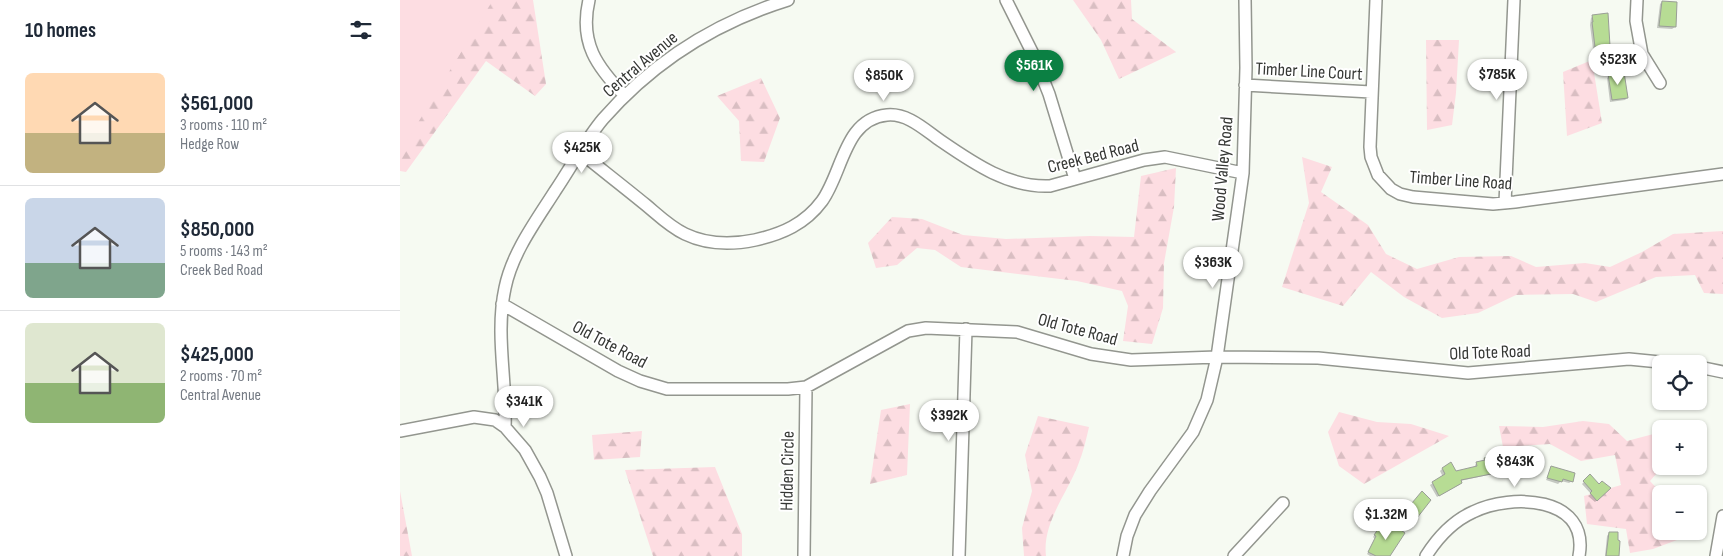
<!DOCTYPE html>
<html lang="en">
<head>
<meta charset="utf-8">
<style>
  :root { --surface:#fff; --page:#f2f2f3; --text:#1f2937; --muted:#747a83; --line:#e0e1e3; --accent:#0b8043 }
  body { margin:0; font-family:"Sofia Sans Condensed",sans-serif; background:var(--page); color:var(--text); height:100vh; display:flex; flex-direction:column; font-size:19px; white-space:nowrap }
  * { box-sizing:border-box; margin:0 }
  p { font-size:16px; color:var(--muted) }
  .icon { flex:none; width:28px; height:28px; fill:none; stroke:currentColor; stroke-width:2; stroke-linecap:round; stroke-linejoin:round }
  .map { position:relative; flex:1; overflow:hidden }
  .details { display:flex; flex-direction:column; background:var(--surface); width:400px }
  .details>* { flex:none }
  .buttons { position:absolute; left:1252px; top:355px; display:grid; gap:10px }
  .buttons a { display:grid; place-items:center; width:55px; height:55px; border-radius:8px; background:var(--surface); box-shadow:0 1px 4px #0004; font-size:25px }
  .price { position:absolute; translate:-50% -42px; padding:0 11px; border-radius:18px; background:#fff; color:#222; font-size:16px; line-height:32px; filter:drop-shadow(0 1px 2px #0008) }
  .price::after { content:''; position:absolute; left:50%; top:30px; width:15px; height:11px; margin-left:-8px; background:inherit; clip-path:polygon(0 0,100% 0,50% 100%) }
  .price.on { background:var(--accent); color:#fff }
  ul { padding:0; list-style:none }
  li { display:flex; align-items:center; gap:15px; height:125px; padding:0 25px }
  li+li { border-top:1px solid var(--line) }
  li span { display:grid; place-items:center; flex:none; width:140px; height:100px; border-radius:8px; color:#555 }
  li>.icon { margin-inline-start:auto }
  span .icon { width:60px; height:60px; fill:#fffc; stroke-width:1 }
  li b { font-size:21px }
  h2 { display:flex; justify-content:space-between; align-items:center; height:60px; padding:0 25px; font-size:21px }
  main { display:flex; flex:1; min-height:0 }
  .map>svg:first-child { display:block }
  .forest { fill:url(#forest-firs) }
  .green { fill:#fddde2 }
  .shadow { fill:#0003 }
  .building { fill:#b7dc94; stroke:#9a9e97 }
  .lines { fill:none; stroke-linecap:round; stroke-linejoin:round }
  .street-casing { stroke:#93968f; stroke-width:14 }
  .street { stroke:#fff; stroke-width:11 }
  .labels { text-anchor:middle; stroke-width:4; stroke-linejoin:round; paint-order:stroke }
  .street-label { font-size:18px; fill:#353734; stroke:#fff }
</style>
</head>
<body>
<main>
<section class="details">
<h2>10 homes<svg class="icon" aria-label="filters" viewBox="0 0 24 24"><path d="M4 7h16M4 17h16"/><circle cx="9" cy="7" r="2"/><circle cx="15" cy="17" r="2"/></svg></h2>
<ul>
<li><span style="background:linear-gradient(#ffd9b3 60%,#c2b280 0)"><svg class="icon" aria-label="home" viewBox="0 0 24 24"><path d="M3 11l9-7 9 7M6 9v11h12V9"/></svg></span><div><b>$561,000</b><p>3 rooms · 110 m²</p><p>Hedge Row</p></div></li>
<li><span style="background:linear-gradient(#c9d6e8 65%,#7fa58c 0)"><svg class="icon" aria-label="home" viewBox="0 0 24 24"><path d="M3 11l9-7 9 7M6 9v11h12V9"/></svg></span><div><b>$850,000</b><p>5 rooms · 143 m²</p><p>Creek Bed Road</p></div></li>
<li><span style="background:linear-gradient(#dfe7d0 60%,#8fb573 0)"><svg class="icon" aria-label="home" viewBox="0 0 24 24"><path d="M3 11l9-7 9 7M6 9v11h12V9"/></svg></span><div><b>$425,000</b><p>2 rooms · 70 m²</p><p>Central Avenue</p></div></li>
</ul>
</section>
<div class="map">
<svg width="1323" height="556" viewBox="0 0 1323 556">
  <defs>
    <pattern id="forest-firs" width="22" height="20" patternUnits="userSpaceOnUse" patternTransform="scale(1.25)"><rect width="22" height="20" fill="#fddde2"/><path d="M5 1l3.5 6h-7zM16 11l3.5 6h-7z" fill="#d9bec2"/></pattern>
  </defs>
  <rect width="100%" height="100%" fill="#f6faf2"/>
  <!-- forest -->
  <path class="forest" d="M0,0h133l13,84 -11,12 -49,-35 -80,111 -6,-1z
    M673,0h58l1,19 44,33 -57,27 -18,-39z
    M1026,40h33l-3,53 -4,32 -25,5z
    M1192,60l10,63 -35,13 -4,-64z
    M361,78l19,40 -16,44 -23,-1 -2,-40 -22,-25z
    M902,157l30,10 -11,25 47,33 18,29 31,15 42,-12 52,-1 25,11 49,-4 25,4 32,-15 31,-18 50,-3v63l-19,-1 -9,-18 -39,2 -60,25 -23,-8 -57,1 -38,18 -36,5 -38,-21 -33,-25 -28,34 -61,-19 27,-84z
    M776,168l-2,39 -10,56 -1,45 -11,36 -29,-3 5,-35 -6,-15 -45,-10 -116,-14 -26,-17 -18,-2 -20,17 -21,3 -8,-25 24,-26 30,2 41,16 43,4 84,-3 44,1 7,-61z
    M510,404l-3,71 -37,9 11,-74z
    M939,412l38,10 34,2 38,12 -85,48 -25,-18 -11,-34z
    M638,416l51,11c-3,13 -6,26 -11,38 -11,29 -36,58 -32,91h-22l-2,-28 10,-37 -7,-36z
    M1183,421l26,3 18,17 34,-9v34h2l-13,15 12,13 -1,37h22l2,6 -32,12 -23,4 -4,-24 -39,-5 -3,-28 37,-11 -6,-30 -34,6 -31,-17 -47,3 -4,-21 44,1z
    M242,431l-2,26 -46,3 -2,-25z
    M315,467l27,67v22h-89l-28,-86z
    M0,491l12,65h-12z"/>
  <!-- green -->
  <path class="green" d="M0,0h93l-93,152z"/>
  <!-- shadow -->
  <path class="shadow" d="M1262,2l13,25 -3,2 -15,-1 3,-24z
    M1193,16l16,30 -2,2 -14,1 -3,-24 1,-7z
    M1209,76l18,22 -2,2 -15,2 -3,-24z
    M1085,459l10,13 -2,2 -33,7 -1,4 -22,12 -7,-12 13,-8 -3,-6 2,-2 13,4 21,-5 -1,-3 2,-2z
    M1107,461l22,13 -2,2 -12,-1v-2l-11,-1v-8z
    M1151,468l21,13 -3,2 -8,-2 -3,3 -12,-4z
    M1190,476l9,9 10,3 -14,14 -7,-6 3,-2 -9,-10z
    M1022,493v18l-8,8 -8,-7z
    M981,526l7,30h-18l-3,-2 8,-15 -2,-2z
    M1209,533l9,23h-13l2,-20z"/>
  <!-- building -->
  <path class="building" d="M1262,1l15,1 -1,25 -17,-1z
    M1208,13l2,33 -15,1 -3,-25h1l-1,-7z
    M1224,72l4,26 -16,2 -4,-26z
    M1092,456l4,17 -35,7 1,3 -23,13 -7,-14 13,-8 -3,-6 9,-6 5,9 21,-5 -1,-4 9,-2 -1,-2z
    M1118,459l14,1 -1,15 -15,-1v-3l-11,-1 1,-10 11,1z
    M1151,466l24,7 -2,9 -10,-3 -1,3 -15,-4z
    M1190,474l9,10 3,-3 9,7 -14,13 -7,-8 2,-2 -9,-10z
    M1022,491l9,9 -14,18 -10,-9z
    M983,522l9,7 2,-4 11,8 -15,23h-14l-8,-4 8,-16 -2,-1z
    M1209,532h9v8l2,1 -1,15h-13z"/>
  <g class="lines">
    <!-- street casing -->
    <g class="street-casing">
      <path id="street" d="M189,0c-10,43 8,67 36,96
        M606,0l27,54 16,40 26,85
        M976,0l-6,147 1,10 7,18 13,14 9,5 13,3 80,7 22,-2 208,-28
        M1237,0l-1,21 6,33 18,29
        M845,85l126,7
        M181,153c21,17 43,34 65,52 12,10 24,22 39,29 23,11 46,11 70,6 27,-6 50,-16 67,-39 21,-29 22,-82 65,-86 21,-2 38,15 54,26 32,22 68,47 109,45l94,-26 21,-3 78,16
        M1105,203l9,-203
        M102,304l116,67 22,10 27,8h121l18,-2 102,-56 18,-3 91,4 74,22 40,6 86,-3 101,1 150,15 161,-14 51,5
        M1299,367l24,5
        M105,427c2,-46 -10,-93 0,-139 7,-35 31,-67 50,-97 15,-22 31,-52 48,-72 50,-57 114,-97 185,-119
        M0,431l74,-14 21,3 10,7 20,23 15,27 7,16 19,63
        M404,556l2,-169
        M559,556l7,-227
        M723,556l4,-20 8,-21 15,-24 43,-59 14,-32 10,-43 26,-184 3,-105 -1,-68
        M834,556l49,-53
        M1026,556c12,-19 27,-35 47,-44 38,-19 117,-16 106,44
        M1316,556l7,-40"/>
    </g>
    <!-- street -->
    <use href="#street" class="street"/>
  </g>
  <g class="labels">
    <!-- street labels -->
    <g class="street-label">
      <text transform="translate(240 64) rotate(-40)" y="6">Central Avenue</text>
      <text transform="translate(909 71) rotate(3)" y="6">Timber Line Court</text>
      <text transform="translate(693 156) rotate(-14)" y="6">Creek Bed Road</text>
      <text transform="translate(822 169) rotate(-85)" y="6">Wood Valley Road</text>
      <text transform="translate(1061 180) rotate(4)" y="6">Timber Line Road</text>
      <text transform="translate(678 329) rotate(15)" y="6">Old Tote Road</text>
      <text transform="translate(210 344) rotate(28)" y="6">Old Tote Road</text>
      <text transform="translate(1090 352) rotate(-2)" y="6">Old Tote Road</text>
      <text transform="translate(387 471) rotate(-89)" y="6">Hidden Circle</text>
    </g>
  </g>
</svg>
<div class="buttons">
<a><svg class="icon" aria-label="locate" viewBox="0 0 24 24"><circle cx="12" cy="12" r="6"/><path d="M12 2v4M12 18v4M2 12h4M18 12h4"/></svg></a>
<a>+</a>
<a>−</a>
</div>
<b class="price" style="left:1218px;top:86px">$523K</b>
<b class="price on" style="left:634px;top:92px">$561K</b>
<b class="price" style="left:1097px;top:101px">$785K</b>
<b class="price" style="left:484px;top:102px">$850K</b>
<b class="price" style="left:182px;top:174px">$425K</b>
<b class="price" style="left:813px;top:289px">$363K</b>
<b class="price" style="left:124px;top:428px">$341K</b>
<b class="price" style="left:549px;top:442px">$392K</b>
<b class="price" style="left:1115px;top:488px">$843K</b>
<b class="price" style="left:986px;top:541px">$1.32M</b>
</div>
</main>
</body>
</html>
